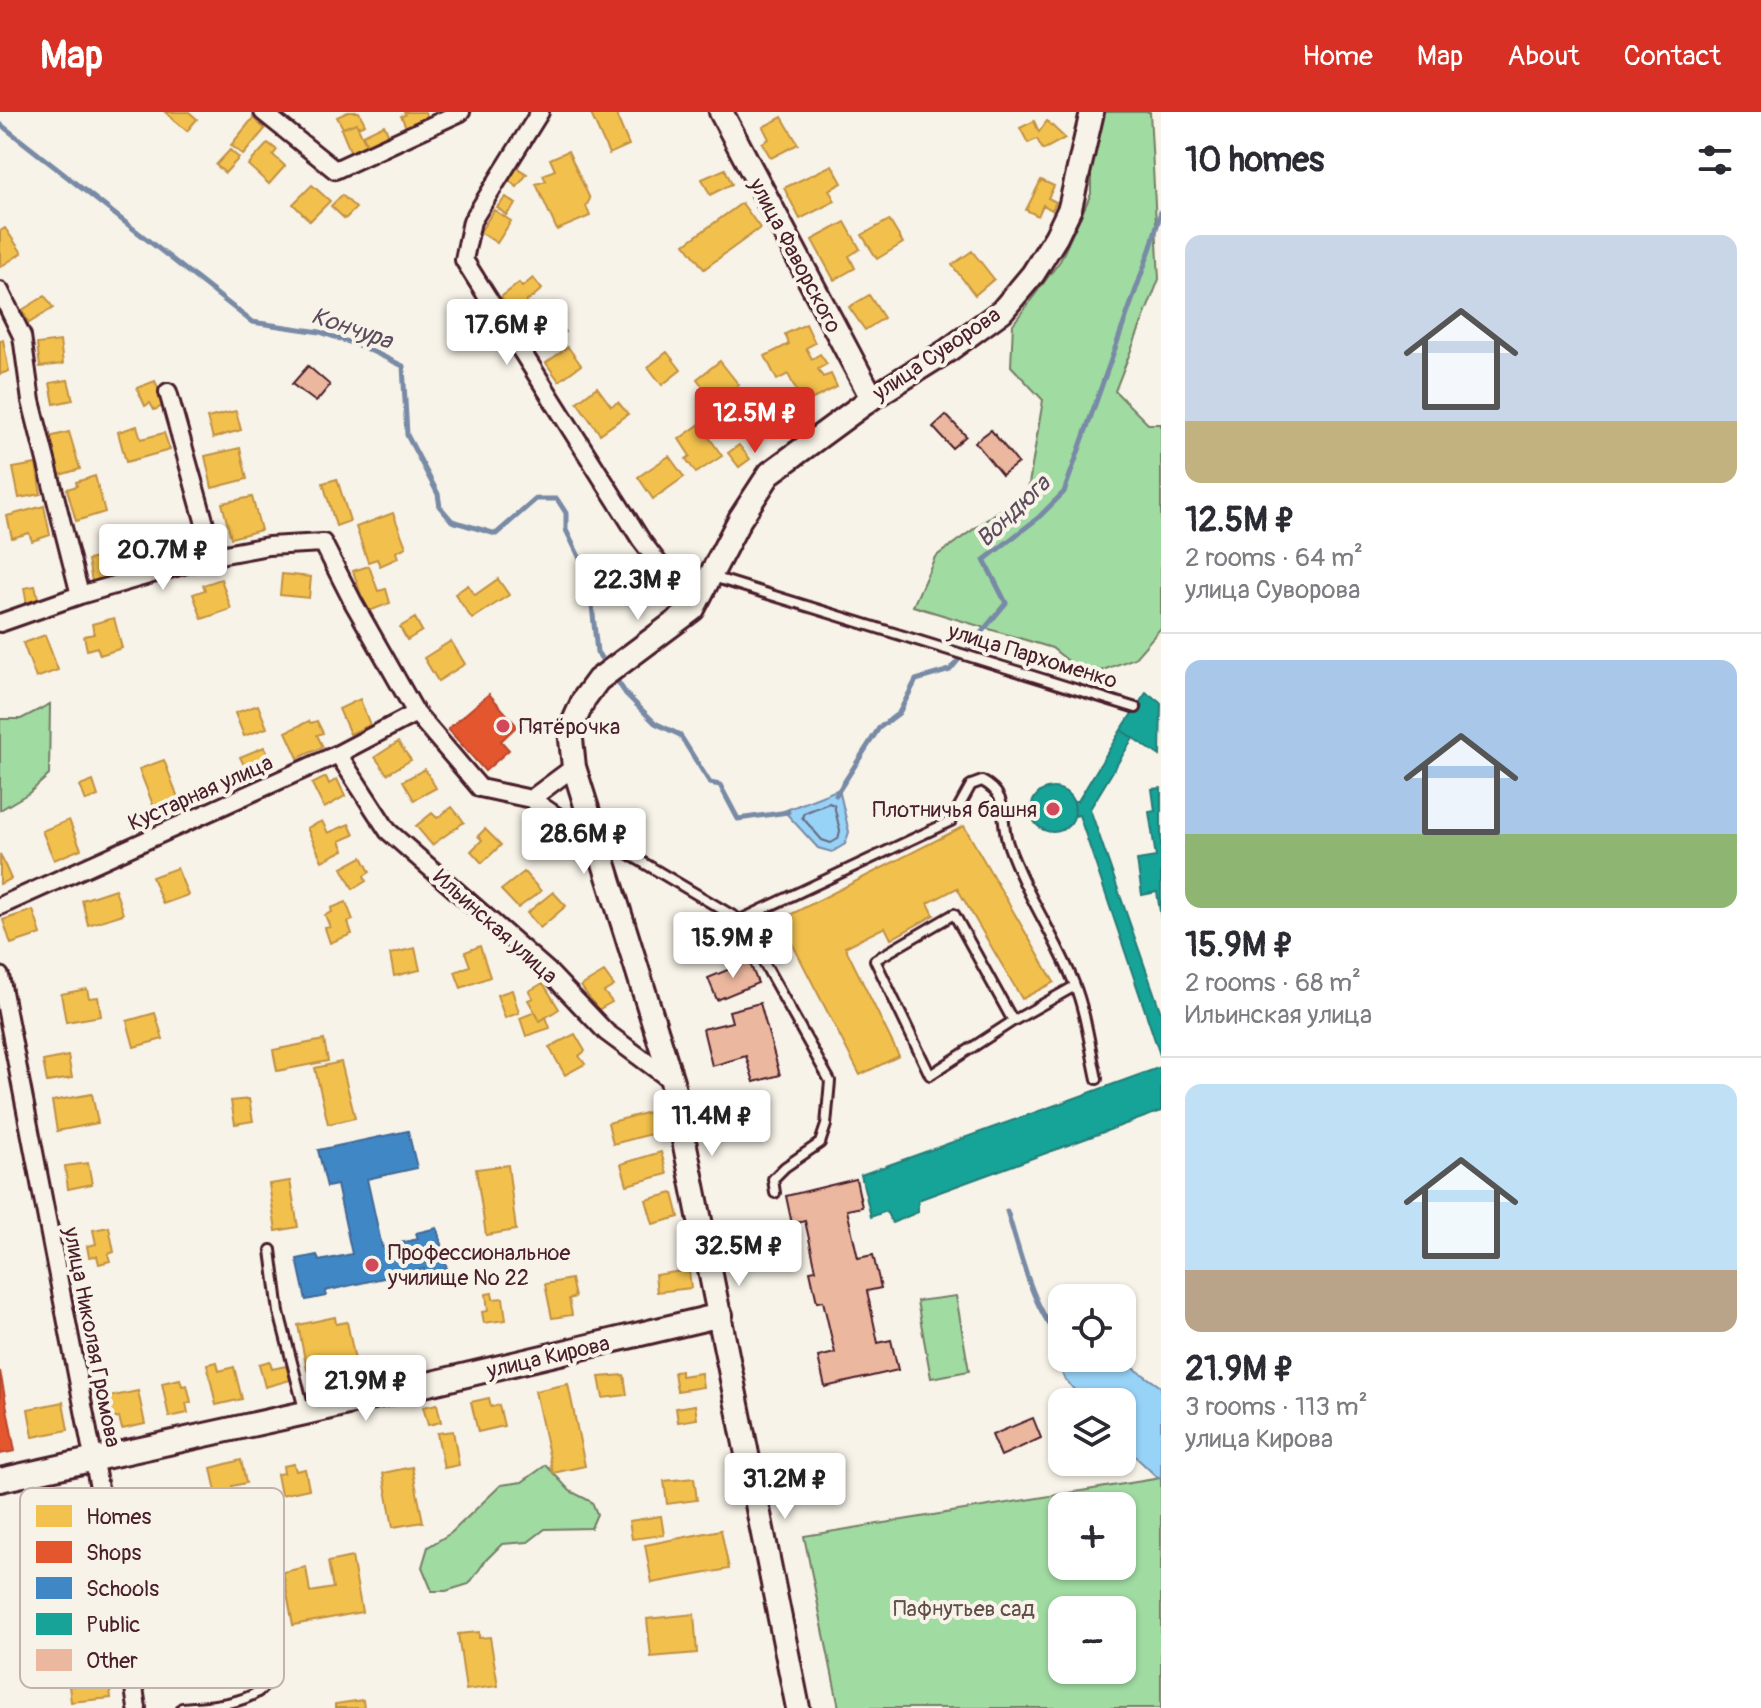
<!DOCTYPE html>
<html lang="en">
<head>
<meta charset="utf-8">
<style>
  :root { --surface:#fff; --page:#f7f7f7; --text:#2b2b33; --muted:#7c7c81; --line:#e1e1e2; --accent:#d93025 }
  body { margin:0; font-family:Pangolin,sans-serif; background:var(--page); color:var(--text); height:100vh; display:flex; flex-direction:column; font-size:30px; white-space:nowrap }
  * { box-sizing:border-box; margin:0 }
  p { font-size:26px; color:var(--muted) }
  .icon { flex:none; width:44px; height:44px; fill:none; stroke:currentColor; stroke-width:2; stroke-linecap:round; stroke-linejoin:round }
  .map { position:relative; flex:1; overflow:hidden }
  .panel { display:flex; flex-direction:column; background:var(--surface); width:600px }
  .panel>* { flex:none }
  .tools { position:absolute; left:1048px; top:1172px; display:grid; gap:16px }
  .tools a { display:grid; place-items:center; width:88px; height:88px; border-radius:16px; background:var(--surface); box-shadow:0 2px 6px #0004; font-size:40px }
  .price { position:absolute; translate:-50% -68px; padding:0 18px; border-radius:8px; background:#fff; color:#222; font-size:26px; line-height:52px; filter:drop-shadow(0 2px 4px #0008) }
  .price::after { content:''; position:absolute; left:50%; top:48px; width:24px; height:18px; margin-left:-12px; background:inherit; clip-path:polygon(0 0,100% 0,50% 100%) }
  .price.selected { background:var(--accent); color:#fff }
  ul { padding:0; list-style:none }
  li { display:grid; align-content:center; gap:16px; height:424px; padding:0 24px }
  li+li { border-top:2px solid var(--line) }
  li span { display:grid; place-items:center; height:248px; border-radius:16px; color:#555 }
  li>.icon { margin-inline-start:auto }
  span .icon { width:144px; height:144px; fill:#fffc; stroke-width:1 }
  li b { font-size:34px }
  h2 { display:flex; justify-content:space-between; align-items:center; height:96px; padding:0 24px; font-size:34px }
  header { display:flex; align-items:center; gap:48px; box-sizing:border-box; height:112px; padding:0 40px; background:var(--accent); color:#fff }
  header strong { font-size:38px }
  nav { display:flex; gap:44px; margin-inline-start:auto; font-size:28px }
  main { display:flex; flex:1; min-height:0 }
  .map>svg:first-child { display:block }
  .green { fill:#a0dba2; stroke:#757d66; stroke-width:2; fill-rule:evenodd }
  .water { fill:#97d2f7; stroke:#788aa5; stroke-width:2 }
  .homes { fill:#f2c14e; stroke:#c09044; stroke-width:2 }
  .shops { fill:#e4572e; stroke:#b6462d; stroke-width:2 }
  .schools { fill:#3f88c5; stroke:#426897; stroke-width:2 }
  .public { fill:#17a398; stroke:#267b77; stroke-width:2 }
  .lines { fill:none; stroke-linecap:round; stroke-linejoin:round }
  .shore { stroke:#69677d; stroke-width:2 }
  .stream { stroke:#788aa5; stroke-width:5 }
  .building { fill:#ecb79f; stroke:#4a1f2b; stroke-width:2 }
  .lane-casing { stroke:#4a1f2b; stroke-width:14 }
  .street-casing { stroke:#4a1f2b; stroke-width:22 }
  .secondary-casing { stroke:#4a1f2b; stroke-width:28 }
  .lane { stroke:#f7f3e8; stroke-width:8 }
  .street { stroke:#f7f3e8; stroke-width:16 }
  .secondary { stroke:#f7f3e8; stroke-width:22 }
  .poi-dot { fill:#d1495b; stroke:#f7f3e8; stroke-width:3 }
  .labels { text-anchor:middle; stroke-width:8; stroke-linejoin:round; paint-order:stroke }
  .street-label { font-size:22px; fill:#4a1f2b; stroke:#f7f3e8 }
  .poi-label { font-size:22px; fill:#4a1f2b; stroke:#f7f3e8; text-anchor:start }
  .park-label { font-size:22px; fill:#604e49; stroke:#f7f3e8 }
  .water-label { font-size:24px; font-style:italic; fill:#5d4c5e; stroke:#f7f3e8 }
  .key { fill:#f7f3e8; stroke:#c3b3af; stroke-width:2 }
  .key-label { font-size:22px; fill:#4a1f2b }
</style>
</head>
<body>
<header>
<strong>Map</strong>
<nav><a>Home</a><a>Map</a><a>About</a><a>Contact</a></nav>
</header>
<main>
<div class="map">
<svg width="1161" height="1596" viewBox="0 0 1161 1596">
  <rect width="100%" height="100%" fill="#f7f3e8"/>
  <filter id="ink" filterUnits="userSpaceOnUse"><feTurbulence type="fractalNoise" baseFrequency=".0125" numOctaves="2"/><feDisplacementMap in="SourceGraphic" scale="16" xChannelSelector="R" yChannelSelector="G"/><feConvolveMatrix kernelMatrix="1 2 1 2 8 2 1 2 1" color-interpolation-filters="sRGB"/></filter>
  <g filter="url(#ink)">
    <!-- green -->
    <path class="green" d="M1101,0h49l9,167 -44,112 33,33h13v204l-26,30 -48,18 -35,-28 -139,-42 22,-49 93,-67 15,-90 -32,-34 2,-42 47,-63 31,-67v-30z
      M50,592l-1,71 -20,18 -29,17v-91h21z
      M956,1184l13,75 -38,7 -14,-77z
      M546,1353l24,26 22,11 5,12 -6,14 -46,1 -17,13 -26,2 -16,16 -17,24 -23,7h-14l-10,-24 6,-20 23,-14 50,-48 21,-3z
      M1161,1366v230h-322l-35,-172zM1062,1394h60v60h-60zM1062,1498h60v60h-60z"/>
    <!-- water -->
    <path class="water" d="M839,677l10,43 -4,12 -13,8 -14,-4 -34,-37z
      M1052,1218l10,3v25h57l42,29v91h-3l-36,-34v-42h-38l-18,-22 -14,-23z"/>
    <!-- homes -->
    <path class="homes" d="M165,0h24l8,7 -10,12z
      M348,0h11l6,12 -7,3 -2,-4 -13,5 -6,-11z
      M404,0h21l2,5 -21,10 -5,-11 4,-1z
      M590,0h25l14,33 -20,9z
      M782,5l16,27 -27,14 -9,-15 7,-4 -6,-12z
      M253,6l12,11 -22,26 -12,-10z
      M1034,9l5,11 8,-11 18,17 -22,12 -6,-11 -9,4 -8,-15z
      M356,11l11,23 -16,7 -10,-24z
      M384,13l5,10 -22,10 -4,-10z
      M268,31l9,7 -4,5 12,11 -16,18 -21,-19z
      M230,38l9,8 -14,15 -9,-8z
      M568,39l22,48 -4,7 4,10 -33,14 -21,-46 10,-3 -3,-6 12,-5 -5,-11z
      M832,53l10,18 -13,7 6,11 -35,18 -16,-31z
      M516,55l11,7 -10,13 -9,-7z
      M725,57l7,15 -22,11 -8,-16z
      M1041,68l13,6 -6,12 8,4 -4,8 -9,-5 -5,11 -12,-6z
      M312,73l18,16 -20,20 -17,-17z
      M342,83l14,13 -11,11 -14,-13z
      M506,85l10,7 -10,11 -9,-8z
      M742,91l18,25 -56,41 -19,-25z
      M494,98l17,11 -14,22 -17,-11z
      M889,108l14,23 -26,16 -15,-24z
      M845,110l15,27 -11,7 6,12 -21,12 -22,-40z
      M5,116l17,25 -22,14v-36z
      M972,139l22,28 -19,16 -23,-30z
      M533,166l9,11 -30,24 -11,-16 18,-14 3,4z
      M869,183l15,23 -19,12 -16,-23z
      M45,184l8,12 -24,15 -7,-13z
      M555,206l10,14 -28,19 -10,-14z
      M806,212l9,19 -9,5 6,11 8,-5 7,10 -9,5 5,8 8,-3 6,13 -34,17 -15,-30 -11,6 -12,-24 24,-12 -4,-10z
      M3,228l6,31 -9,3v-33z
      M60,229l3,23 -23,3 -3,-23z
      M568,235l13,18 -22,16 -13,-18z
      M667,240l14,18 -19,15 -14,-18z
      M720,249l19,24 -23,19 -19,-25z
      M68,268l5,20 -19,4 -4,-21z
      M155,269l11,24 -12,5 -4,-7 -5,3 -8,-18z
      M597,275l14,19 7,-4 10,12 -28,20 -23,-32z
      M236,299l5,19 -28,8 -6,-20z
      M700,312l22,32 -26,17 -10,-14 4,-3 -11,-17z
      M137,314l4,13 23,-6 6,17 -44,12 -8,-30z
      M69,320l11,37 -20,6 -11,-38z
      M739,333l11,14 -11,8 -11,-14z
      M240,336l7,31 -35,9 -7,-32z
      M669,344l15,21 -31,22 -15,-22z
      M36,352l5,30 -22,4 -6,-30z
      M95,364l10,36 -29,9 -9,-32 10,-3 -1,-4z
      M337,367l13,42 -14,5 -13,-43z
      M252,385l9,33 -30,8 -9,-35z
      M44,394l6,29 -18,6 -3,-8 -17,5 -5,-22z
      M393,401l13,34 -10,5 2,6 -18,8 -3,-7 -9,3 -12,-35z
      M164,424l8,32 -22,6 -8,-33z
      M111,443l5,26 -23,6 -5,-27z
      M369,454l9,25 8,-2 4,14 -23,9 -14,-41z
      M282,462l29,3 -2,21 -29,-3z
      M221,467l10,30 -29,10 -9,-25 12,-4 -2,-5z
      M498,467l11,16 -37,24 -17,-25 13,-9 7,10z
      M35,474l4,16 -12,3 -3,-17z
      M114,506l8,30 -22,7 -3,-8 -10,3 -3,-14 10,-2 -2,-10z
      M415,506l7,13 -15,9 -7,-13z
      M45,523l13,35 -22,8 -13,-35z
      M451,529l14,23 -27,17 -14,-23z
      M360,587l10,26 -20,9 -11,-25z
      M258,593l9,23 -23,8 -9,-23z
      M309,609l2,2 6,-2 6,12 -6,2 6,12 -25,11 -12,-26z
      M398,630l13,18 -24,14 -12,-17z
      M264,635l10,18 -24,12 -10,-20z
      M164,648l17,46 -24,9 -18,-46z
      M425,657l11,19 -22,12 -11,-19z
      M326,665l3,7 8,-5 8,17 -21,12 -12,-24z
      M93,669l5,15 -12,5 -6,-15z
      M452,695l12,15 -32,23 -16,-19 16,-13 5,5z
      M69,708l12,29 -27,11 -12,-29z
      M322,709l6,12 21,-9 5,11 -14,6 4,9 -22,11 -15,-33z
      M964,714l90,156 -32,17 -65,-111 -29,15 6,12 -43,24 -6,-12 -40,20 54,109 -39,19 -80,-155z
      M485,717l16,16 -19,18 -11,-12 11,-11 -4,-4z
      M0,742l11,25 -11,5z
      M362,745l8,15 -6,4 2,5 -13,8 -11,-21z
      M177,756l11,27 -25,9 -11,-27z
      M524,760l17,19 -23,17 -17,-18z
      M115,777l8,25 -35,11 -6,-25z
      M553,780l13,14 -26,22 -13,-15z
      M346,790l7,18 -5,2 4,12 -22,9 -5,-15 5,-1 -5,-12 7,-3 -1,-4z
      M33,798l8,24 -30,10 -8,-24z
      M480,834l10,31 -29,11 -6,-16 15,-6 -5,-14z
      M415,836l5,22 -26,6 -4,-22z
      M604,860l10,14 -10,6 8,10 -14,8 -17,-24z
      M543,871l16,26 -19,12 -12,-21 5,-2 -4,-7z
      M87,877l2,9 9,-1 3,19 -35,6 -5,-28z
      M512,878l7,23 -14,5 -8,-23z
      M535,900l5,9 6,-4 4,11 -24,8 -6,-18z
      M155,901l8,26 -29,8 -7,-26z
      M575,922l10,17 -6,5 6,8 -20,11 -16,-28z
      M324,928l4,21 -51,10 -4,-21z
      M68,944l4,22 -25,4 -4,-21z
      M341,950l14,56 -27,6 -13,-56z
      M92,982l6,29 -41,8 -5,-30z
      M249,987l4,22 -18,3 -4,-23z
      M649,1000l6,21 -42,11 -5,-21z
      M661,1040l6,22 -40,11 -6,-21z
      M88,1051l4,21 -24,5 -3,-23z
      M508,1053l8,65 -30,5 -10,-66z
      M290,1069l8,46 -22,4 -7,-47z
      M673,1081l6,24 -26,7 -7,-24z
      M109,1115l5,25 -6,2 2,7 -11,3 -2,-8 -8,1 -2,-11 9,-2 -3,-14z
      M689,1158l2,18 -34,4 -2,-17z
      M571,1167l4,18 -6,2 3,16 -20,3 -7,-34z
      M492,1181l1,6 10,-1 3,22 -22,3 -2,-11 6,-1 -2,-17z
      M335,1205l1,7 11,-2 8,38 -48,10 -9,-45z
      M270,1249l2,8 14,-3 4,14 -25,7 -6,-23z
      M217,1250l2,9 15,-4 8,32 -26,6 -9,-41z
      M681,1259v5l20,-3 2,14 -26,4 -3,-19z
      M624,1263l3,20 -24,3 -4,-21z
      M180,1267l2,7 5,-1 4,17 -5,1 2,10 -19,4 -7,-34z
      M568,1272l17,82 -32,7 -18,-82z
      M138,1279l7,33 -23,5 -3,-12 -6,2 -4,-22z
      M489,1286l2,9 8,-2 5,21 -26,6 -7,-30z
      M63,1290l5,28 -35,7 -5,-28z
      M437,1292l4,18 -13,3 -5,-18z
      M695,1293l2,14 -19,3 -2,-14z
      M453,1319l6,34 -15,3 -7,-35z
      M241,1348l5,23 -14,3 2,11 -16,4 -7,-33z
      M294,1352l2,7 9,-2 4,20 -28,6 -4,-21 7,-1 -1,-7z
      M412,1355l11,55 -30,5 -10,-54z
      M694,1366l3,22 -30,4 -3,-23z
      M661,1404l3,19 -32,4 -3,-18z
      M721,1418l8,39 -77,14 -7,-38z
      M352,1445l10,55 -69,13 -10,-53 23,-5 4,25 23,-4 -5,-26z
      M694,1502l3,39 -46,4 -4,-38z
      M479,1520v6l11,-1 8,49 -32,4 -8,-56z
      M88,1562l1,6 20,-1 2,19 -40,4 -2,-16h6l-1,-11z
      M363,1588l1,8h-29v-4z"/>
    <!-- shops -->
    <path class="shops" d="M489,582l28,32 -16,15 8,9 -24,21 -37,-42z
      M0,1259l15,80 -15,3z"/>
    <!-- schools -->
    <path class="schools" d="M408,1019l9,37 -50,11 15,68 36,-8 -2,-6 21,-5 10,41 -22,5 -1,-5 -99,22 1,5 -20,4 -9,-41 20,-4 2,6 33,-7 -15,-69 -10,2 -9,-37z"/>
    <!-- public -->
    <path class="public" d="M1146,581l15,10 -1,53 -39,-26z
      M1121,618l12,8 -43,71 71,204v45l-82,-243 -4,1 -1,-15h4z
      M1161,676v130l-4,-26 -15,3 -5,-35 19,-3 -7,-45 6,-1 -3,-22z
      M1031 698a22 22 0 1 1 44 0a22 22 0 1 1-44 0Z
      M1161,955v44l-243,89v12l-26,11 -6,-12 -15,6 -10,-42z"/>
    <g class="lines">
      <!-- shore -->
      <path class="shore" d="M829,691l5,2 6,26 -2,8 -7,4 -9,-3 -20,-23 2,-4z"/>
      <!-- stream -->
      <path class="stream" d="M0,12l252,198 68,10 43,15 40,19 4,69 31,59 2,13 12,14 44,13 40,-35h21l9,14v17l23,47 8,75 9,13
        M614,564l12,18 29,29 25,12 30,48 10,2 18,34 50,-7
        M836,683l43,-67 20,-15 17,-33 34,-10 56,-67 -22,-43 54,-42 26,-26 87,-245 10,-36
        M1007,1099c11,34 27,105 55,127"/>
    </g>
    <!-- building -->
    <path class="building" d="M308,254l22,19 -14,17 -24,-18z
      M946,303l20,21 -14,12 -19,-21z
      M991,318l27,33 -16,12 -27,-33z
      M749,849l9,22 -41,17 -9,-22z
      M760,891l20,72 -26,7 -8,-26 -34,10 -9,-37 29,-7 -3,-11z
      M756,985l6,29 -18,3 -5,-29z
      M856,1067l6,28 -15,3 11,48 15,-3 8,33 -14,3 11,52 13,-3 7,30 -73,17 -7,-30 17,-4 -12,-52 -6,1 -7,-31 6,-1 -11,-49 -13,3 -6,-28z
      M1033,1306l8,20 -40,18 -9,-21z"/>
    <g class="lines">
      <!-- lane casing -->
      <g class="lane-casing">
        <path id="lane" d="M713,465l423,131
          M600,725l140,83 90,161 -4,44 -6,18 -35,24 -12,12 2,14
          M740,808l211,-99 20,-36 11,-4c29,15 17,37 26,63 17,49 47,92 66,139 12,30 16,65 23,96
          M1013,909l-83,54 -55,-115 79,-46 59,107 62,-35
          M271,1138l8,62 26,101
          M182,1596c23,-2 58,-3 77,-17 9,-6 12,-19 15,-29"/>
      </g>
      <!-- street casing -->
      <g class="street-casing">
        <path id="street" d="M263,0l72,58 126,-58
          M540,0l-68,109 -8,39 177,280 52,69
          M0,179l22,45 9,65 49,194
          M168,280l46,164
          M0,511l80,-28 134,-39 54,-10 55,-3 30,59 63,111 64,75 51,11 68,46
          M338,642l50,77 160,140 58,61 66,49
          M531,687l43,-32
          M0,794l338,-152 78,-41
          M0,864l122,631 15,101"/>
      </g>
      <!-- secondary casing -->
      <g class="secondary-casing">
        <path id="secondary" d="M721,0l151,286
          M0,1368l305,-67 416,-98
          M798,1596l-126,-627 -98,-314 -4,-37 14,-31 14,-19 95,-71 47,-90 30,-46 102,-75 75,-47 55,-40 31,-37 23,-37 14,-29 22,-96"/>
      </g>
      <!-- lane -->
      <use href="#lane" class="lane"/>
      <!-- street -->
      <use href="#street" class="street"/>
      <!-- secondary -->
      <use href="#secondary" class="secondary"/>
    </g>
  </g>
  <!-- markers -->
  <g class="poi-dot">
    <circle cx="503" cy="614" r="8"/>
    <circle cx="1053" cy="697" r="8"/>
    <circle cx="372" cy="1153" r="8"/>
  </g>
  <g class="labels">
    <!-- street labels -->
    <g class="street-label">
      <text transform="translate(796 143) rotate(62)" y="8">улица Фаворского</text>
      <text transform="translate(936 241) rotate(-34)" y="8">улица Суворова</text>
      <text transform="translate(1033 543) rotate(17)" y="8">улица Пархоменко</text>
      <text transform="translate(200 680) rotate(-24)" y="8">Кустарная улица</text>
      <text transform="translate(496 814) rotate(42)" y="8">Ильинская улица</text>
      <text transform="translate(93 1225) rotate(79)" y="8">улица Николая Громова</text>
      <text transform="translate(548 1244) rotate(-13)" y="8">улица Кирова</text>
    </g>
    <!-- poi labels -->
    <g class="poi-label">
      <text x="519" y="622">Пятёрочка</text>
      <text x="1037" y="705" text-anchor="end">Плотничья башня</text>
      <text x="388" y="1148">Профессиональное<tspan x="388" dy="25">училище № 22</tspan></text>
    </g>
    <!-- park labels -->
    <g class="park-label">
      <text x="964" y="1504">Пафнутьев сад</text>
    </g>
    <!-- water labels -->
    <g class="water-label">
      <text transform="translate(352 216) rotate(19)" y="8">Кончура</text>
      <text transform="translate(1013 399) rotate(-44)" y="8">Вондюга</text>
    </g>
  </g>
  <!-- legend -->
  <rect x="20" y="1376" width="264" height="200" rx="12" class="key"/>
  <rect x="36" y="1393" width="36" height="22" fill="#f2c14e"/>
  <rect x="36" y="1429" width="36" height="22" fill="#e4572e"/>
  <rect x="36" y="1465" width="36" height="22" fill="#3f88c5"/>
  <rect x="36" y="1501" width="36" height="22" fill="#17a398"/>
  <rect x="36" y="1537" width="36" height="22" fill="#ecb79f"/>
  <g class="key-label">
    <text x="86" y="1412">Homes</text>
    <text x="86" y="1448">Shops</text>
    <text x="86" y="1484">Schools</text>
    <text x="86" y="1520">Public</text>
    <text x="86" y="1556">Other</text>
  </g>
</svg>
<div class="tools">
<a><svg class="icon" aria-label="locate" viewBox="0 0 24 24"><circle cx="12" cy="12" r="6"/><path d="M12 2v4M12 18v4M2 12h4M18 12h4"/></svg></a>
<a><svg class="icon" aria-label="layers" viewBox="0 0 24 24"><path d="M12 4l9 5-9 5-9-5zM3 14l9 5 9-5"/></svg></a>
<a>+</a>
<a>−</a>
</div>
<b class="price" style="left:507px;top:255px">17.6M ₽</b>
<b class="price selected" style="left:755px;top:343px">12.5M ₽</b>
<b class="price" style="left:163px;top:480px">20.7M ₽</b>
<b class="price" style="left:638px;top:510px">22.3M ₽</b>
<b class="price" style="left:584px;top:764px">28.6M ₽</b>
<b class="price" style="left:733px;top:868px">15.9M ₽</b>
<b class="price" style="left:712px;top:1046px">11.4M ₽</b>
<b class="price" style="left:739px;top:1176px">32.5M ₽</b>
<b class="price" style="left:366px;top:1311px">21.9M ₽</b>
<b class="price" style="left:785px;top:1409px">31.2M ₽</b>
</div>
<section class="panel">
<h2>10 homes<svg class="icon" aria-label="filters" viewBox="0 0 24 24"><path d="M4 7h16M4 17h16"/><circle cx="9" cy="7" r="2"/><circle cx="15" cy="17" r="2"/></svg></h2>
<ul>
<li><span style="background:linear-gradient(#c9d6e8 75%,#c2b280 0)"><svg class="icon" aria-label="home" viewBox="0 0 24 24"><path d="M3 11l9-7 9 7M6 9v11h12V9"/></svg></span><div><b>12.5M ₽</b><p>2 rooms · 64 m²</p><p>улица Суворова</p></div></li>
<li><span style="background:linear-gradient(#a9c7e8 70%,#8fb573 0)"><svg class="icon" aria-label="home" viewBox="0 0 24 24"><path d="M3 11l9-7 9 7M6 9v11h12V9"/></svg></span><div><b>15.9M ₽</b><p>2 rooms · 68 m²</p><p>Ильинская улица</p></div></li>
<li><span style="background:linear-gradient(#bfe0f5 75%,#b9a48a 0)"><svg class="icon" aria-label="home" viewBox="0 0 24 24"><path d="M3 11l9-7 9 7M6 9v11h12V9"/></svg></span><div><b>21.9M ₽</b><p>3 rooms · 113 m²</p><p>улица Кирова</p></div></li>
</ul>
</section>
</main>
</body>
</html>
